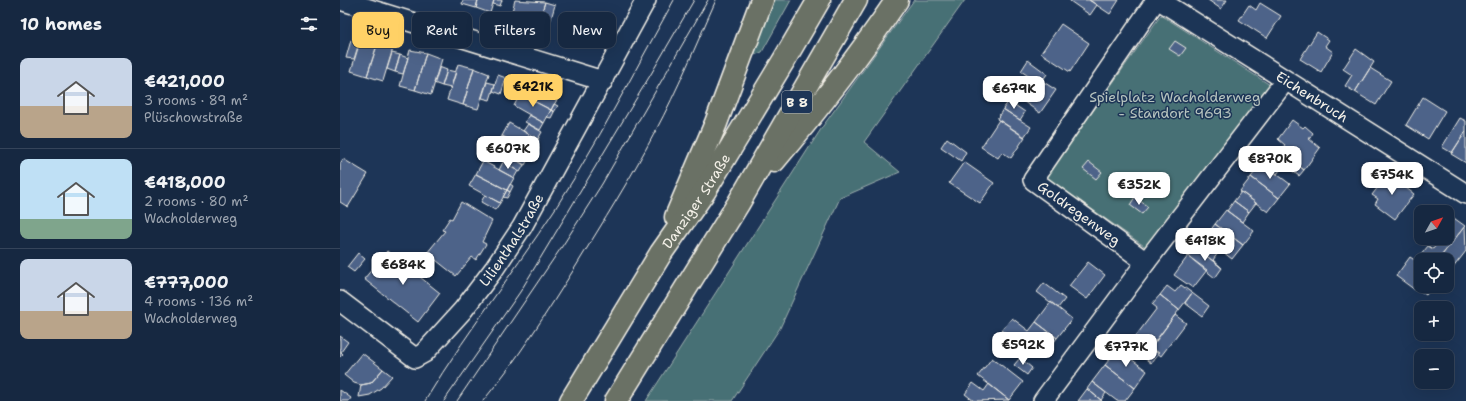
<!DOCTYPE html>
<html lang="en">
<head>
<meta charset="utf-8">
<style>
  :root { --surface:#162841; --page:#23344c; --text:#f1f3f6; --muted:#9ea6b1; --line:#35445a; --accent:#ffd166 }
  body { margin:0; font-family:"Shantell Sans",sans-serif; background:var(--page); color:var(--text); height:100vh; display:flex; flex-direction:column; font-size:15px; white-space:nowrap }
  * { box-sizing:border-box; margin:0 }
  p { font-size:13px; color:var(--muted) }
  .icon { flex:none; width:22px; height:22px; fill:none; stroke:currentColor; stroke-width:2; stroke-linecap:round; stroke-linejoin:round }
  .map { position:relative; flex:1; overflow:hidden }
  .sheet { display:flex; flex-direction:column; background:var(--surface); width:340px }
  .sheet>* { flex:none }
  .banner { position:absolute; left:12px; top:12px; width:380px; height:36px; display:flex; gap:8px }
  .needle { width:26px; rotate:50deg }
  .tools { position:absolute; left:1074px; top:205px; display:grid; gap:8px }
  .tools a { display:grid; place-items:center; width:40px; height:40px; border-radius:8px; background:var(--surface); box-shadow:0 4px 16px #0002,0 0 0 1px var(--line); font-size:20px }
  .price { position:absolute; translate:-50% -34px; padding:0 9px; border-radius:8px; background:#fff; color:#222; font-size:13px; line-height:26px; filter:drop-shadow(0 1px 2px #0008) }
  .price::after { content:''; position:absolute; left:50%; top:24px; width:12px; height:9px; margin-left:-6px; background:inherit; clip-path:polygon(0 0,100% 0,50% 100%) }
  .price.current { background:var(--accent); color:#111 }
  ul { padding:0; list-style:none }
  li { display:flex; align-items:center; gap:12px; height:100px; padding:0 20px }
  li+li { border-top:1px solid var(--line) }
  li span { display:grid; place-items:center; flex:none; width:112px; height:80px; border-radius:8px; color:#555 }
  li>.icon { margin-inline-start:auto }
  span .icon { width:48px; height:48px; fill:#fffc; stroke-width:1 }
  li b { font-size:17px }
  h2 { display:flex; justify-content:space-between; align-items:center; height:48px; padding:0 20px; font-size:17px }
  .chip { padding:0 14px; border-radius:8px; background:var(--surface); box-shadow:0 4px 16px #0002,0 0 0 1px var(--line); font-size:14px; line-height:36px }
  .chip.current { background:var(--accent); color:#111 }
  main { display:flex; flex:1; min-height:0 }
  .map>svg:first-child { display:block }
  .green { fill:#476f74; stroke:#9eb0ae }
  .building { fill:#4d6389; stroke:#f4f1e8 }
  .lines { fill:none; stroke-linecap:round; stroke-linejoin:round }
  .street-casing { stroke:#f4f1e8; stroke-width:22 }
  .highway-casing { stroke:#f4f1e8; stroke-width:25 }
  .street { stroke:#1d3557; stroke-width:19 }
  .highway { stroke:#6b7165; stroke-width:22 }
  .tram { stroke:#f4f1e8; stroke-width:1 }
  .labels { text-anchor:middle; stroke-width:3; stroke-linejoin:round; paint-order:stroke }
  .shield { fill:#1d3557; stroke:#b4b9bc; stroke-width:1 }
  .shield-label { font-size:13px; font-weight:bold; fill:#f4f1e8 }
  .park-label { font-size:14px; fill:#b7c4bf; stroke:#1d3557 }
  .street-label { font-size:14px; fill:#f4f1e8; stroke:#1d3557 }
</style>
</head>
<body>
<main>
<section class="sheet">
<h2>10 homes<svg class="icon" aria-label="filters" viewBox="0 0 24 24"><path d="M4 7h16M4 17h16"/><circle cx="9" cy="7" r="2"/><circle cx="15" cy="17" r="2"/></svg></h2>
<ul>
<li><span style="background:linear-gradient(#c9d6e8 60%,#b9a48a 0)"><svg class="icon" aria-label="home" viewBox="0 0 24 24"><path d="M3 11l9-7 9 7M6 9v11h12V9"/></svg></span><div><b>€421,000</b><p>3 rooms · 89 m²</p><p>Plüschowstraße</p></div></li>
<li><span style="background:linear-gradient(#bfe0f5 75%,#7fa58c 0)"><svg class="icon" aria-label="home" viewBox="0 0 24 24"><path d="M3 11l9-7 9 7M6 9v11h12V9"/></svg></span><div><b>€418,000</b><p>2 rooms · 80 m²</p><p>Wacholderweg</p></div></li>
<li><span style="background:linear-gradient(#c9d6e8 65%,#b9a48a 0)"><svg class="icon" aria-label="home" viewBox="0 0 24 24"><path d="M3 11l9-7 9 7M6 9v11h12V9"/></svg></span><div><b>€777,000</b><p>4 rooms · 136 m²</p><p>Wacholderweg</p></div></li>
</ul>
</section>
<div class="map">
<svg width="1126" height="401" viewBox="0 0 1126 401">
  <rect width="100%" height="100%" fill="#1d3557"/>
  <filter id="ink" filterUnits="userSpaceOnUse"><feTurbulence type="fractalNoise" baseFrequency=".025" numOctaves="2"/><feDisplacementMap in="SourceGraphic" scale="8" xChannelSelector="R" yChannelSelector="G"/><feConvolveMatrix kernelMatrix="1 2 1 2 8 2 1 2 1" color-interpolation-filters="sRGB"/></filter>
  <g filter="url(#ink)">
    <!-- green -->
    <path class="green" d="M435,0h16l-29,52 -10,4z
      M574,0h51l-101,142 36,30 -60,26 -60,130 -48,73h-86l177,-275z
      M821,15l109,70 -123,163 -101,-71z"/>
    <!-- building -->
    <path class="building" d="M123,0h15l-2,8 -14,-4z
      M138,0h16l-4,13 -14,-5z
      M154,0h8l-2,6 -7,-2z
      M175,0l30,2 -9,29 -27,-8z
      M730,0h19l8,5 -7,10 -20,-14z
      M749,0h30l-9,14z
      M868,0h19l-6,9z
      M205,2l10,3 -8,28 -11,-3z
      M920,3l21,13 -14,22 -28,-18 10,-15 7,5z
      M721,24l28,19 -19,29 -29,-19z
      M185,28l8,3 -1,3 -9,-3z
      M977,32l12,8 -4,6 8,6 -12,20 -21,-13z
      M22,35l17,4 -12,37 -16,-5z
      M39,39l15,6 -11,36 -16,-5z
      M11,40l8,3 -5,16 -8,-1z
      M835,41l11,7 -6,8 -11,-7z
      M1016,49l18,13 -19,30 -10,-6 7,-11 -9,-6z
      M70,50l16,3 -11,37 -15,-4z
      M52,53l8,2 -5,17 -8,-3z
      M86,53l16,6 -11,36 -16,-5z
      M60,55l8,3 -5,16 -8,-2z
      M688,60l19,14 -7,10 -19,-13z
      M118,64l16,4 -11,37 -16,-5z
      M99,67l8,3 -5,16 -8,-3z
      M134,68l15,6 -11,35 -15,-4z
      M1030,68l21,13 -15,24 -21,-13z
      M107,70l9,2 -5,16 -9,-2z
      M158,75l8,3 -5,16 -8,-3z
      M694,79l6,5 2,-3 14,9 -16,23 -20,-14z
      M187,81l31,17 -7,12 -31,-16z
      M147,82l8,2 -5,16 -8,-2z
      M180,94l31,16 -7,13 -30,-17z
      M1083,97l22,14 -17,28 -22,-14z
      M669,101l16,11 -5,8 -17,-11z
      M214,104l4,2 -4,6 -3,-2z
      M663,109l28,18 -7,10 -27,-18z
      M211,110l3,2 -3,6 -4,-1z
      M189,115l15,8 -4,7 -15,-8z
      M1120,118l6,3v10l-14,22 -10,-6z
      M659,120l26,17 -14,21 -9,-6 -4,6 -17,-11z
      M952,120l11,8 2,-2 8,7 -4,6 11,9 -16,22 -24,-19 5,-6 -7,-6z
      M169,123l30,17 -7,12 -30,-16z
      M188,124l14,8 -4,7 -15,-8z
      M1126,131v32l-15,-9z
      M162,136l30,16 -7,13 -30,-17z
      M607,138l19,14 -5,9 -20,-14z
      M195,146l4,2 -3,6 -4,-2z
      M940,151l24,19 -5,6 -24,-18z
      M192,152l4,2 -4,6 -3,-1z
      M930,154l14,11 -7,9 -14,-11z
      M170,156l14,9 -4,7 -14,-8z
      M3,159l25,15 -20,33 -8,-5v-38z
      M143,161l31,17 -7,12 -31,-16z
      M163,162l15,9 -4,7 -15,-8z
      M624,162l30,21 -14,20 -31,-20z
      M749,162l13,10 -6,7 -13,-10z
      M922,163l28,21 -11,14 -28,-21z
      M136,174l31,16 -7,13 -31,-17z
      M1048,174l26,20 -19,25 -20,-15 3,-5 -6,-4z
      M911,177l28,21 -11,14 -28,-21z
      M170,184l3,2 -3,6 -3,-2z
      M167,190l3,2 -3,6 -4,-1z
      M901,192l15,11 -7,9 -15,-11z
      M145,195l15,8 -5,7 -14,-8z
      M795,197l13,10 -6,7 -12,-9z
      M894,201l15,11 -7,10 -15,-11z
      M121,202l31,19 -10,21 4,2 -10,16 -4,-3 -16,19 -29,-23 18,-22 -3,-1 8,-12 2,1z
      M886,210l28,21 -11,14 -28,-21z
      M1111,216l14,10 -27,34h-17v22l-6,8 -19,-14 14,-19 6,4 12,-15 5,3 8,-10 -1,-1h7v-17z
      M875,224l28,21 -11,14 -27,-21z
      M1125,226l1,25 -14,18 -3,-3 -2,2v-8h-9z
      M865,239l15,11 -7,10 9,8 -27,-21 3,1z
      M855,247l27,21 -7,10 -27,-22z
      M47,251l20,16 3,-4 13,11 -3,3 20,16 -22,29 -54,-43z
      M18,253l7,6 -11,13 -7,-5z
      M848,256l19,14 -14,18 -19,-13z
      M748,262l17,13 -18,24 -18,-13z
      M1081,282v4h12l-7,9 -10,-7z
      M704,283l21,16 -7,9 -21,-16z
      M841,285l11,8 -13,17 -19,-15 7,-9 8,6z
      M852,293l17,13 -7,10 -17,-13z
      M820,295l19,15 -29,38 -15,-11 22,-29 -5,-4z
      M711,302l21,17 -15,19 -21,-16z
      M835,315l11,8 -25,33 -10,-8z
      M672,318l17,13 7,-9 21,16 -16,21 -39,-29z
      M0,336l8,6 -7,10 2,2 -3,3z
      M795,337l24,16 -8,10 -23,-17z
      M783,342l14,10 -5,7 -14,-10z
      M778,349l29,22 -12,17 -30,-23z
      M22,353l21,16 -12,14 -10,2 -7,-2 -10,-8z
      M652,358l31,24 -14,18 -31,-24z
      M680,358l12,10 -5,7 -13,-10z
      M765,365l30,23 -10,13h-8l-25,-19z
      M43,369l9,7 -11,12 -11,7 -11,2 2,-12 10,-2z
      M752,382l14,11 -5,7 -14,-11z
      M633,383l11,8 5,-7 20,16 -35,1 -9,-7z
      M747,389l14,11 1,1h-24z
      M0,390l11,8 -2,3h-9z"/>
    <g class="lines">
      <!-- street casing -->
      <g class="street-casing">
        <g id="street">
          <path d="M0,0l263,81"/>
          <path id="s1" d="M819,0l307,194"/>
          <path d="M806,262l-113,-82 123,-180"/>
          <path id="s2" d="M0,301l75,57 9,-5 39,-43 31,-41 28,-42 124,-227"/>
          <path d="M703,401l103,-139 139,-181"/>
        </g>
      </g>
      <!-- highway casing -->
      <g class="highway-casing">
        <g id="highway">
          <path d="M434,161c43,-51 85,-105 123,-161"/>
          <path d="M336,217l40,-94 46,-123"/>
          <path id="s3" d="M231,401l90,-148 43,-61 80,-132 35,-60"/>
          <path d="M276,401l122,-197 118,-204"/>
        </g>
      </g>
      <!-- street -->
      <use href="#street" class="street"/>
      <!-- highway -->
      <use href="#highway" class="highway"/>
      <!-- tram -->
      <path class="tram" d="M85,401c46,-77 104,-147 150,-224 35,-58 66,-118 99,-177
        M104,401l76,-109 131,-218 43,-74
        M117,401l106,-156 39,-61 106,-184
        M143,401c35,-42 64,-89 93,-135 27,-44 55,-88 79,-134 23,-43 41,-87 61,-132"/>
    </g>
  </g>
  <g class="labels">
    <!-- shield labels -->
    <rect class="shield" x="442" y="91" width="30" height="22" rx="3"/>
    <g class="shield-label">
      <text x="457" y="107">B 8</text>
    </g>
    <!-- park labels -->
    <g class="park-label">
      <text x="835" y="102">Spielplatz Wacholderweg<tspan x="835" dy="16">- Standort 9693</tspan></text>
    </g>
    <!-- street labels -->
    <g class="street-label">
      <text dy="5" stroke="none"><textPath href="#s1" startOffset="181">Eichenbruch</textPath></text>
      <text dy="5" stroke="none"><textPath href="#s3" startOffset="236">Danziger Straße</textPath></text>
      <text transform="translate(739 213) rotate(36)" y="5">Goldregenweg</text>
      <text dy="5" stroke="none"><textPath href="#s2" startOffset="248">Lilienthalstraße</textPath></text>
    </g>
  </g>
</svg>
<div class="tools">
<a><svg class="needle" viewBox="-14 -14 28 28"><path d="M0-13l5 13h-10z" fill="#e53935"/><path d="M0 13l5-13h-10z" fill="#9ea6b1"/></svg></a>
<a><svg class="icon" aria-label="locate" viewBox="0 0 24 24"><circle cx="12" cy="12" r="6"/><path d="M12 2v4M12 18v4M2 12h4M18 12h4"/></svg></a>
<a>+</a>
<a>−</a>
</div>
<b class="price current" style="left:193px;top:108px">€421K</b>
<b class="price" style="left:674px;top:110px">€679K</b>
<b class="price" style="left:168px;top:170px">€607K</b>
<b class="price" style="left:930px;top:180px">€870K</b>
<b class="price" style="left:1052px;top:196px">€754K</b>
<b class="price" style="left:799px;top:206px">€352K</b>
<b class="price" style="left:865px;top:262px">€418K</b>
<b class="price" style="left:63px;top:286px">€684K</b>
<b class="price" style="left:683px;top:366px">€592K</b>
<b class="price" style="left:786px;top:368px">€777K</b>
<div class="banner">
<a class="chip current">Buy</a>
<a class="chip">Rent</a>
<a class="chip">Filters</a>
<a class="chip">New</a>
</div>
</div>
</main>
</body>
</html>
